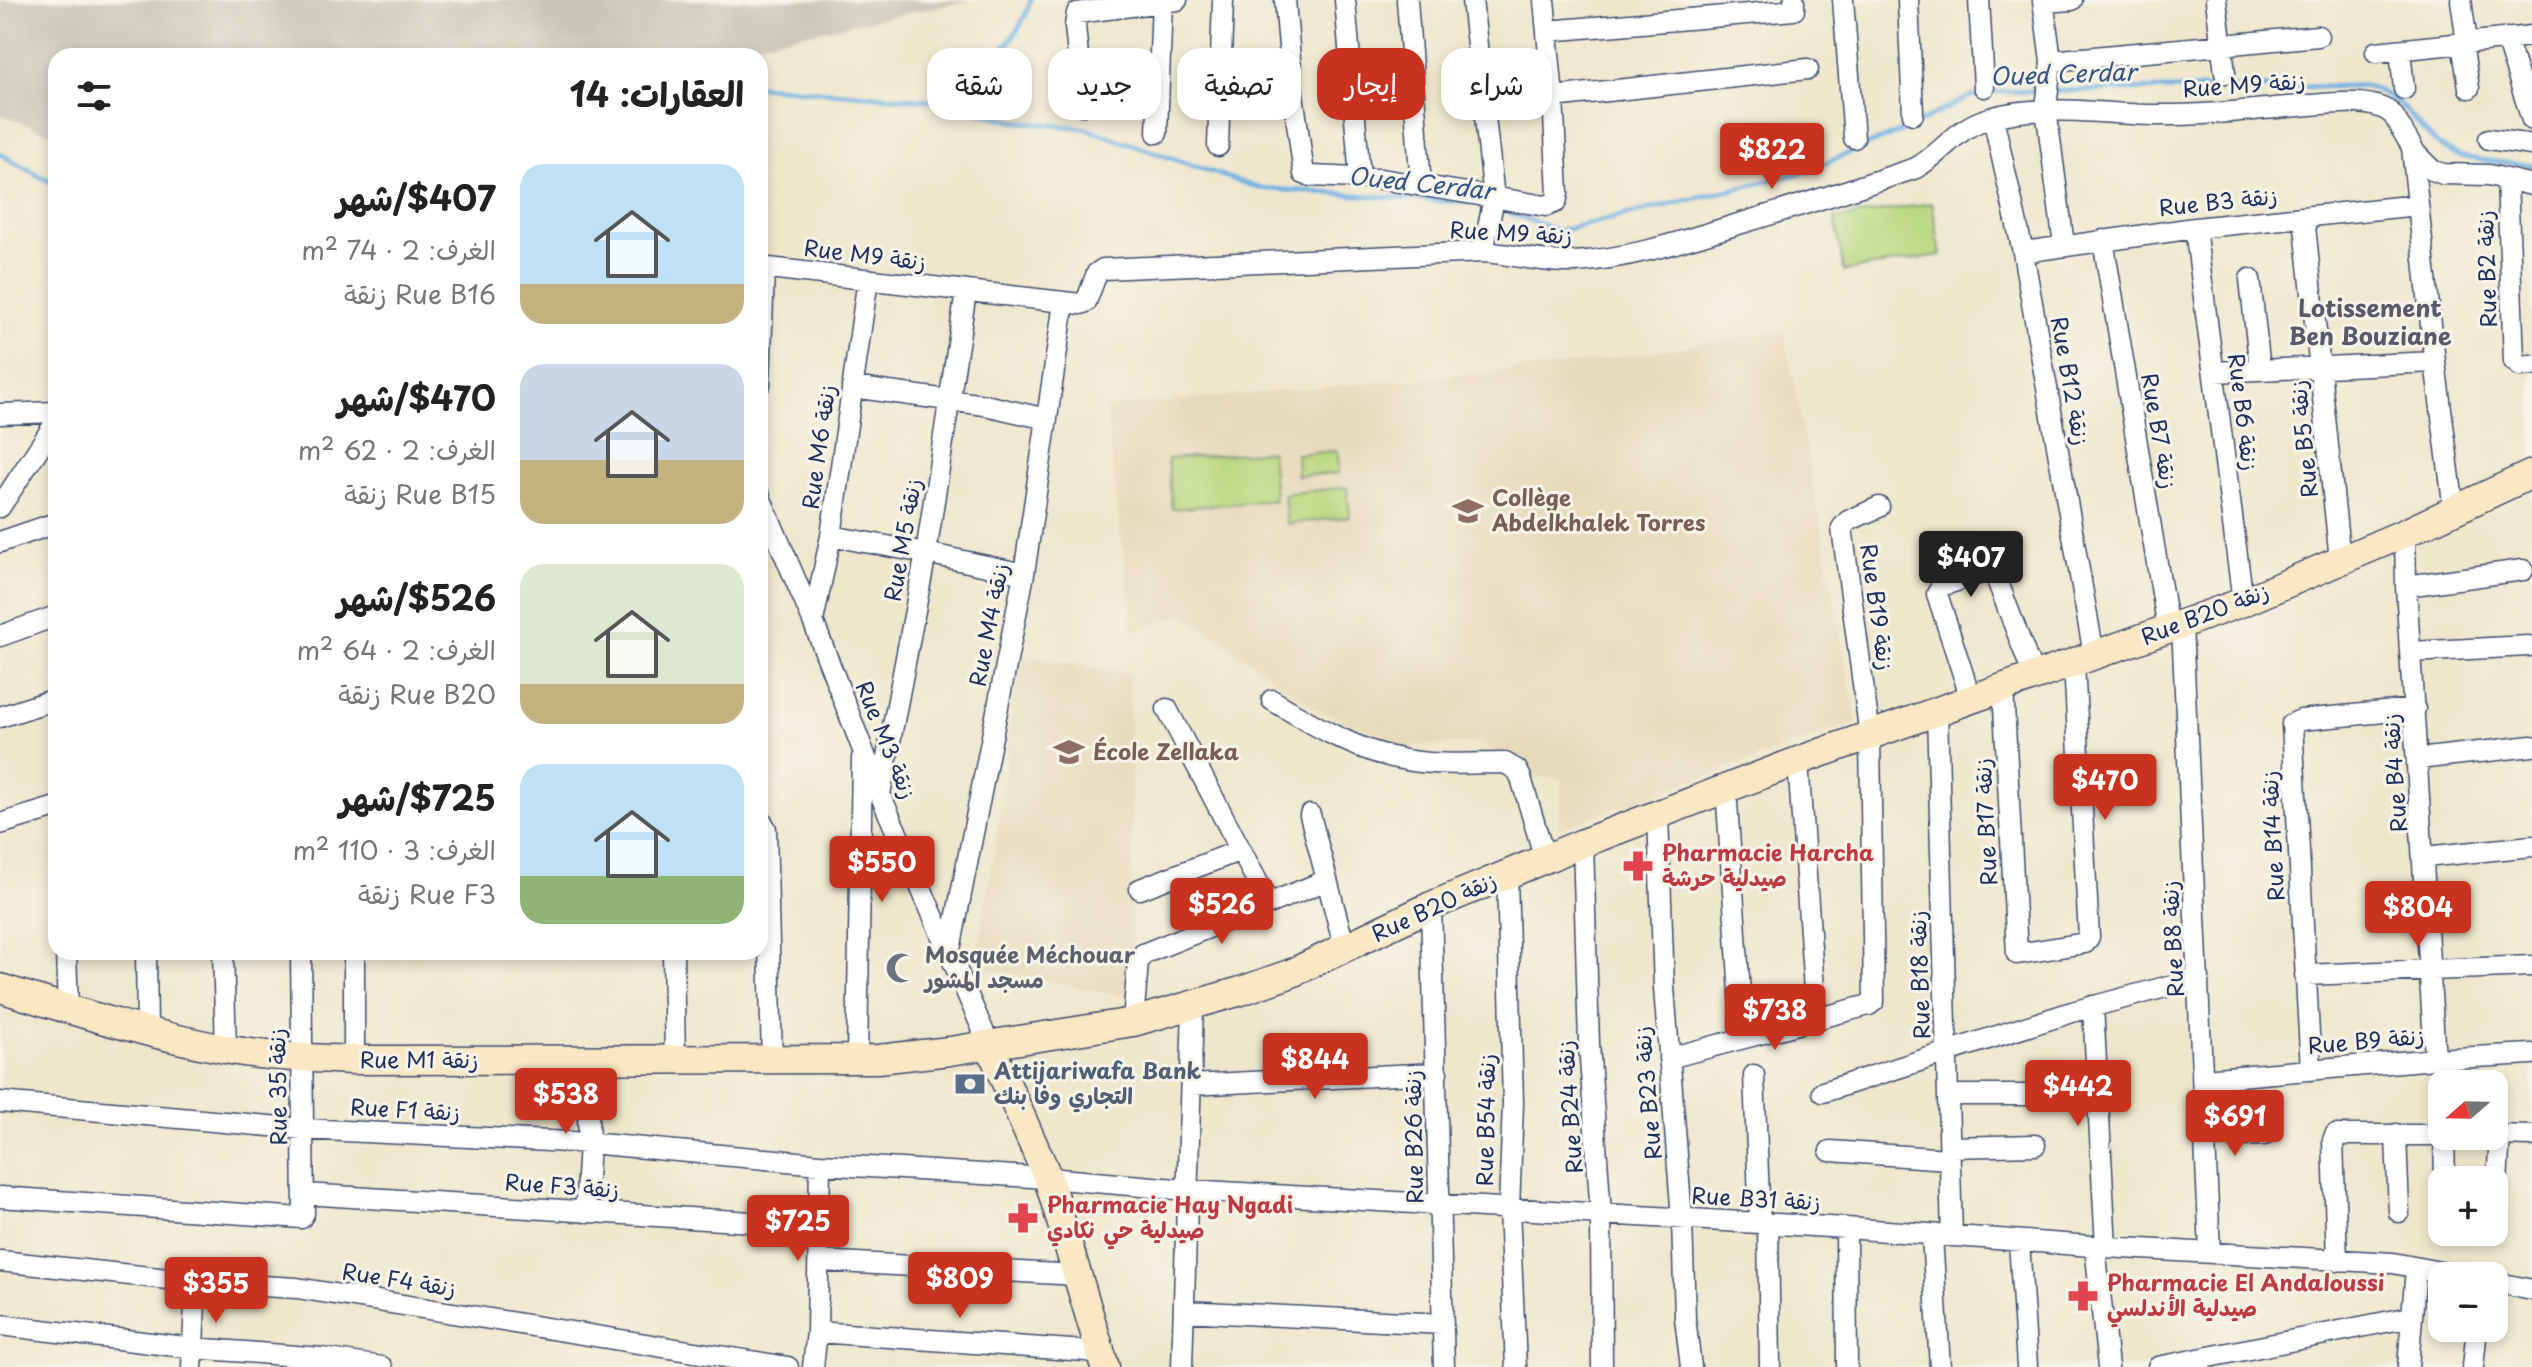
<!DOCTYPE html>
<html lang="ar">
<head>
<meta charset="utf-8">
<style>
  :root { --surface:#fff; --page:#f6f6f6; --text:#222; --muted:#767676; --accent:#c8321e }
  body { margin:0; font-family:"Playpen Sans","Playpen Sans Arabic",sans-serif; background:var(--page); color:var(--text); direction:rtl; height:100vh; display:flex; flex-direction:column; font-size:30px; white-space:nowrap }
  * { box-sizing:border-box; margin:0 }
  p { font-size:26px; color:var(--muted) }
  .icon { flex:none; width:44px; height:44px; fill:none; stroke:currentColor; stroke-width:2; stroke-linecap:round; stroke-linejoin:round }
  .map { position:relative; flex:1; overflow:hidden; direction:ltr }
  .sheet { position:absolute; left:48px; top:48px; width:720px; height:912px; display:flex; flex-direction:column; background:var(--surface); border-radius:24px; box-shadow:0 4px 12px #0003; direction:rtl }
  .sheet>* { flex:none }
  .guide { position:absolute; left:792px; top:48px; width:760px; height:72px; direction:rtl; display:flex; gap:16px }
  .needle { width:52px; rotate:250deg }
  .tools { position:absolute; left:2428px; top:1070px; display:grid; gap:16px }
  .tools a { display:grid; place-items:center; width:80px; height:80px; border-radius:16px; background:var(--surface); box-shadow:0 4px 12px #0003; font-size:40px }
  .price { position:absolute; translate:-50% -68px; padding:0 18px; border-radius:8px; background:var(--accent); color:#fff; font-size:26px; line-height:52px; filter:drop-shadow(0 2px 4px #0008) }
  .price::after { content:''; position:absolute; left:50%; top:48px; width:24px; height:18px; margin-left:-12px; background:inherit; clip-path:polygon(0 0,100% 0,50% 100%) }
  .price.active { background:#222; color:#fff }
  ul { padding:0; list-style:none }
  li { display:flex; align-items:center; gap:24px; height:200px; padding:0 24px }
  li span { display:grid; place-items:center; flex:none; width:224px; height:160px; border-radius:24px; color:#555 }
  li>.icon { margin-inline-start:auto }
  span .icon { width:96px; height:96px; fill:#fffc; stroke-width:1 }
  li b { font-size:34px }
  h2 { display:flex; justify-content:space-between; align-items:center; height:96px; padding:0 24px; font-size:34px }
  .tag { padding:0 28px; border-radius:24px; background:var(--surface); box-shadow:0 4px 12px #0003; font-size:28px; line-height:72px }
  .tag.active { background:var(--accent); color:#fff }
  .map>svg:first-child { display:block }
  .built { fill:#e7daba }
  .railway { fill:#c8c4b8 }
  .pitch { fill:#b9d77d; stroke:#6a836e; stroke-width:2 }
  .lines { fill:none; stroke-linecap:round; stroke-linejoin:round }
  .stream { stroke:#6cafe1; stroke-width:5 }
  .street-casing { stroke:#3b4b6e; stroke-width:23 }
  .secondary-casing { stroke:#3b4b6e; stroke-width:31 }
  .street { stroke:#fff; stroke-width:20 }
  .secondary { stroke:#fae7c3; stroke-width:28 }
  .labels { text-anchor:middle; stroke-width:6; stroke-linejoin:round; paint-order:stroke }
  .street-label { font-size:22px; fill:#1b2f5e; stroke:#f7f3e8 }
  .education-label { font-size:22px; font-weight:bold; fill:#785e54; stroke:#f7f3e8; text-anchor:start }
  .health-label { font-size:22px; font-weight:bold; fill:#be3a42; stroke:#f7f3e8; text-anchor:start }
  .worship-label { font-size:22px; font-weight:bold; fill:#5b616d; stroke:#f7f3e8; text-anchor:start }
  .service-label { font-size:22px; font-weight:bold; fill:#4e5e75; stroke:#f7f3e8; text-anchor:start }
  .water-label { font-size:24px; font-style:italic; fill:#335585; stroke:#f7f3e8 }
  .neighbourhood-label { font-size:24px; font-weight:bold; fill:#585a6b; stroke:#f7f3e8 }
</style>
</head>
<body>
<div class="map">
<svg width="2532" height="1367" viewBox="0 0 2532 1367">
  <rect width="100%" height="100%" fill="#f7f3e8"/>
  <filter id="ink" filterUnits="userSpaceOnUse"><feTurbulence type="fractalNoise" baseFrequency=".0125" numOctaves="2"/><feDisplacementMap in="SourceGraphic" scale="16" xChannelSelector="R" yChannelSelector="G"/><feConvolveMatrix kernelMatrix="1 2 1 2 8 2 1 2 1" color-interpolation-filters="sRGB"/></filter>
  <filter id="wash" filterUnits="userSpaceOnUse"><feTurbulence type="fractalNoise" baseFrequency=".006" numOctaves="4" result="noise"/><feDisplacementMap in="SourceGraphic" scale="32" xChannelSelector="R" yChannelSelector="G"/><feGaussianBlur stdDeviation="1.8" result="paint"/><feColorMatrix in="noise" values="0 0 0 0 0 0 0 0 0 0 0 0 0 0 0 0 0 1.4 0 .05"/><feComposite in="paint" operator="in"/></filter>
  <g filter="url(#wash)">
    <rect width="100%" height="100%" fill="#efe7cc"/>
    <!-- built -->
    <path class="built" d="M1784,330l73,392 -298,107 3,-51 -33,-1 -50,-35 -74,5 -90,-39 -131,-94 -51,17 -28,-224 473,-43z
      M1020,655l109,18 3,159 -1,166 -143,-29 -10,-22 18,-108z"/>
    <!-- railway -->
    <path class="railway" d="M0,0h972l-278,56h-638v80l-56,-22z"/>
    <!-- pitch -->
    <path class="pitch" d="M1932,203l9,52 -97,16 -9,-52z
      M1271,451l4,49 -103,9 -4,-50z
      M1338,451l1,22 -42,3 -1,-22z
      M1347,487l3,30 -63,7 -3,-30z"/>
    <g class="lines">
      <!-- stream -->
      <path class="stream" d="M760,86l180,15c41,-31 74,-49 91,-101
        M2055,91l309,-5c47,11 53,54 94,69 19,7 52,7 74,10
        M940,101l72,20 72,7 174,60 211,15
        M0,154l56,31
        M1499,209l60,22 246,-59 101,-43 65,-33 25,-4 45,-1"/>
    </g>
  </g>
  <g filter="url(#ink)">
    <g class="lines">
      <!-- street casing -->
      <g class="street-casing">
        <path id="street" d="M1285,0l8,94 11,80 7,2 70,3 165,27 10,-4 2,-9 -5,-96 -9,-97
          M1345,0l15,178
          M1407,0l14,185
          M1472,0l22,198 -11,54
          M1843,0l11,138
          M1908,0l5,114
          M1979,0l5,87
          M2043,0l8,61 -5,48 18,136
          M2216,0l9,73
          M2461,0l6,43
          M2043,2l29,-2
          M1547,31l247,-21v-10
          M2506,38l26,82
          M2462,43l7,45
          M2400,50l4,39
          M2376,52l156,-16
          M2051,61l267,-25
          M1553,97l255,-28
          M1083,105l-8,-79 2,-13 100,-13
          M1993,117l30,135 71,403
          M1157,133l5,-132
          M2489,139l43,6
          M1218,146l5,-146
          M2412,148l23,214 19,148
          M2507,180l7,181 6,5 12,-1
          M2304,217l36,343
          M2195,228l48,374
          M2103,240l65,389
          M2023,252l172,-24 223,-23
          M760,267l321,37 5,-2 11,-29 6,-4 380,-17c30,2 60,11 91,10 55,-3 109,-21 161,-37 61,-18 121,-37 181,-57 30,-17 38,-40 74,-50 53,-15 109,-4 163,-3 53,1 106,-6 158,-10 23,-2 65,-7 82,10l23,39 16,16 11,4 46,1 43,10
          M2250,279l10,91
          M2214,372l221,-10
          M760,384l4,-116
          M852,387l133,18 62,14
          M0,414l56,-2
          M760,497l53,124 67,173 109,250
          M0,507l56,-85
          M2405,533l1,53 29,473
          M831,536l95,17 98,21
          M0,542l56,-19
          M2406,586l117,-16
          M813,621l18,-85 37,-257
          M2182,624l28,628
          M0,636l56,-20
          M2410,652l119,-6
          M2003,687l14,267 68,-11 4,-6 -15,-273
          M1971,699l-34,-105 4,-8 46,-15 7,1 40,105
          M1272,700c41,25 86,52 134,60 32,6 67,3 99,3l12,7 4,8 24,81
          M1167,709l102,195
          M1937,712l15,524
          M0,717l56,-18
          M2418,759l114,-13
          M1798,761l18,258
          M1726,788l17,249
          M880,794l46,-241 40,-261
          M1310,815l35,134
          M1658,815l6,173 18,231 3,99 6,49
          M760,818l6,11 6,231
          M0,824l56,-17
          M1583,843l6,201 12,171 1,152
          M2425,857l107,-11
          M1507,874l6,229 -4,106 7,158
          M1140,889l101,-39
          M1431,906l13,461
          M66,952l2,57
          M146,952l1,78
          M223,952l3,97
          M673,952l2,107
          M949,955l75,-381 40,-271
          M2305,975l227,-9
          M2093,1006l13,241
          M1133,1022l5,-60 5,-8 182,-73
          M857,1058l5,-300
          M1669,1058l200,-53 5,-4 -4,-265 -28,-208 6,-7 31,-14
          M354,1060v-108
          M2311,1070l-19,-346 9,-4 114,-11
          M1754,1075l6,148
          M2204,1079l231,-20 97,-5
          M1191,1085l246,-12
          M1823,1092l249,-80 127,-34
          M1948,1095h102
          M0,1102l303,27 286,14 231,21 228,14 140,12 658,38 260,19 287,16 68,13
          M2396,1134l3,78
          M2494,1135l38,1
          M2444,1136l1,44
          M2205,1137l59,-2
          M1950,1147l85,-2
          M1830,1151l119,8
          M304,1194l514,32
          M0,1197l301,21 3,-5 -3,-261
          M585,1212l4,-69 -3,-83
          M2495,1213l5,-78
          M1768,1223l2,144
          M1846,1228l1,139
          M1932,1235l8,132
          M2019,1241l8,125
          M2095,1246l13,121
          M0,1261l196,21 101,6 491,79
          M820,1261l257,14
          M2337,1261l-4,-121 2,-5h107
          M2494,1282l38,8
          M1184,1311l259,13
          M0,1325l193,23 129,10 60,9
          M817,1332l283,20
          M192,1367l4,-85
          M813,1367l4,-35 3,-168
          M1182,1367l11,-361
          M2158,1367l253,-50
          M2408,1367l8,-99
          M2473,1367l4,-39"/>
      </g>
      <!-- secondary casing -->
      <g class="secondary-casing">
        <path id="secondary" d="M0,988c74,23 149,47 225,61 42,8 86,9 129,11l524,-1 72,-8 183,-29 108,-31 51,-18 139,-67 152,-63 215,-82 445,-159 162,-69 127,-59
          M989,1044l59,134 57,189"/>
      </g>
      <!-- street -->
      <use href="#street" class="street"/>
      <!-- secondary -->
      <use href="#secondary" class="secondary"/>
    </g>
  </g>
  <!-- icons -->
  <defs>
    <g id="school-bare" transform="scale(2.4)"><path d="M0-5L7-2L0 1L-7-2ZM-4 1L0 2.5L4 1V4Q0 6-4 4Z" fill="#8d6e63" stroke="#f7f3e8" stroke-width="2.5" paint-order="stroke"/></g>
    <g id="pharmacy-bare" transform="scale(2.4)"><path d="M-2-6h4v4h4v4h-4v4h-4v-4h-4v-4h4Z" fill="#e0444e" stroke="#f7f3e8" stroke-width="2.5" paint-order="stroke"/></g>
    <g id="mosque-bare" transform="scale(2.4)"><path d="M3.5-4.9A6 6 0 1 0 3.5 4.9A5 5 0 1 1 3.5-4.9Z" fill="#6b7280" stroke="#f7f3e8" stroke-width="2.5" paint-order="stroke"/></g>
    <g id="bank-bare" transform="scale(2.4)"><path d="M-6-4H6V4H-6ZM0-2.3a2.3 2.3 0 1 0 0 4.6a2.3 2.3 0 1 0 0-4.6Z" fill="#5c6f8a" stroke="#f7f3e8" stroke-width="2.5" paint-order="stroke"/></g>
  </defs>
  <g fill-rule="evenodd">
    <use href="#school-bare" x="1468" y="511"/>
    <use href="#school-bare" x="1069" y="752"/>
    <use href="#pharmacy-bare" x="1638" y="866"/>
    <use href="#mosque-bare" x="901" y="968"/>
    <use href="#bank-bare" x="970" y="1084"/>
    <use href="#pharmacy-bare" x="1023" y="1218"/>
    <use href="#pharmacy-bare" x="2083" y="1296"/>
  </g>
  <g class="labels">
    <!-- street labels -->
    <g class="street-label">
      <text transform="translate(2244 85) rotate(-4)" y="8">Rue M9 زنقة</text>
      <text transform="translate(2218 202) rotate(-6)" y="8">Rue B3 زنقة</text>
      <text transform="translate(1511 233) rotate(3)" y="8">Rue M9 زنقة</text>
      <text transform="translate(865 255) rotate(7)" y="8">Rue M9 زنقة</text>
      <text transform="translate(2487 269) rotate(-92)" y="8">Rue B2 زنقة</text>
      <text transform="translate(2070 381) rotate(80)" y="8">Rue B12 زنقة</text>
      <text transform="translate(2243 412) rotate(83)" y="8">Rue B6 زنقة</text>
      <text transform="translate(2159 431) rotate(80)" y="8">Rue B7 زنقة</text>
      <text transform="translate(2304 439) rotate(-96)" y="8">Rue B5 زنقة</text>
      <text transform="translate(819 447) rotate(-82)" y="8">Rue M6 زنقة</text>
      <text transform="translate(903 540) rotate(-80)" y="8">Rue M5 زنقة</text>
      <text transform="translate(1877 607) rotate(82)" y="8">Rue B19 زنقة</text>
      <text transform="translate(2205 614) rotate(-21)" y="8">Rue B20 زنقة</text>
      <text transform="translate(989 625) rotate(-79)" y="8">Rue M4 زنقة</text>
      <text transform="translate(886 740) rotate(68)" y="8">Rue M3 زنقة</text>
      <text transform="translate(2395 773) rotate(-94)" y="8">Rue B4 زنقة</text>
      <text transform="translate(1986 822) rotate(-93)" y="8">Rue B17 زنقة</text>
      <text transform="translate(2273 836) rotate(-93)" y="8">Rue B14 زنقة</text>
      <text transform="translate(1434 907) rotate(-25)" y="8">Rue B20 زنقة</text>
      <text transform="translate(2173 939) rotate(-93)" y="8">Rue B8 زنقة</text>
      <text transform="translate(1920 975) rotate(-92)" y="8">Rue B18 زنقة</text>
      <text transform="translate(2366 1041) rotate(-5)" y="8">Rue B9 زنقة</text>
      <text x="419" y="1068">Rue M1 زنقة</text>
      <text transform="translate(278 1087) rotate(-91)" y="8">Rue 35 زنقة</text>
      <text transform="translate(1648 1093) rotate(-95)" y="8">Rue B23 زنقة</text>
      <text transform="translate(1570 1107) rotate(-94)" y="8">Rue B24 زنقة</text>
      <text transform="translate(405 1110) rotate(3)" y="8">Rue F1 زنقة</text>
      <text transform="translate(1486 1120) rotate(-89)" y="8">Rue B54 زنقة</text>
      <text transform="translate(1414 1137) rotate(-91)" y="8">Rue B26 زنقة</text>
      <text transform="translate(562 1186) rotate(4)" y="8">Rue F3 زنقة</text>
      <text transform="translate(1756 1199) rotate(3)" y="8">Rue B31 زنقة</text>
      <text transform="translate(399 1280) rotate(9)" y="8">Rue F4 زنقة</text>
    </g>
    <!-- education labels -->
    <g class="education-label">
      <text x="1492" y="506">Collège<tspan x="1492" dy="25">Abdelkhalek Torres</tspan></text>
      <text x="1093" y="760">École Zellaka</text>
    </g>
    <!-- health labels -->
    <g class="health-label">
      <text x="1662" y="861">Pharmacie Harcha<tspan x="1662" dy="25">صيدلية حرشة</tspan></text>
      <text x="1047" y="1213">Pharmacie Hay Ngadi<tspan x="1047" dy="25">صيدلية حي نكادي</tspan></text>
      <text x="2107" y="1291">Pharmacie El Andaloussi<tspan x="2107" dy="25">صيدلية الأندلسي</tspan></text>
    </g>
    <!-- worship labels -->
    <g class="worship-label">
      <text x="925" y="963">Mosquée Méchouar<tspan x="925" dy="25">مسجد المشور</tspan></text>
    </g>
    <!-- service labels -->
    <g class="service-label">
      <text x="994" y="1079">Attijariwafa Bank<tspan x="994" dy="25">التجاري وفا بنك</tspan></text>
    </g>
    <!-- water labels -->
    <g class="water-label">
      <text transform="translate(2063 75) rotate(-2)" y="8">Oued Cerdar</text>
      <text transform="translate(1421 184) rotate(6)" y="8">Oued Cerdar</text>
    </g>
    <!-- neighbourhood labels -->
    <g class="neighbourhood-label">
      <text x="2370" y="317">Lotissement<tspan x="2370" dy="28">Ben Bouziane</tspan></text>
    </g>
  </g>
</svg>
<div class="tools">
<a><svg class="needle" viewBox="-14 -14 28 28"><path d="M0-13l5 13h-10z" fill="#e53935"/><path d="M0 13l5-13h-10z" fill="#767676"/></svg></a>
<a>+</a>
<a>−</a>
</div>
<b class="price" style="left:1772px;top:191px">$822</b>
<b class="price active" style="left:1971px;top:599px">$407</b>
<b class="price" style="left:2105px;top:822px">$470</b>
<b class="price" style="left:882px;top:904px">$550</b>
<b class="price" style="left:1222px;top:946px">$526</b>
<b class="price" style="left:2418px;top:949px">$804</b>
<b class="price" style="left:1775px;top:1052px">$738</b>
<b class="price" style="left:1315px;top:1101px">$844</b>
<b class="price" style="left:2078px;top:1128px">$442</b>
<b class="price" style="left:566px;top:1136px">$538</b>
<b class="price" style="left:2235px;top:1158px">$691</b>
<b class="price" style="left:798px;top:1263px">$725</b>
<b class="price" style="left:960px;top:1320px">$809</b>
<b class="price" style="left:216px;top:1325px">$355</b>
<div class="guide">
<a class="tag">شراء</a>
<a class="tag active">إيجار</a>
<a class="tag">تصفية</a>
<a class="tag">جديد</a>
<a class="tag">شقة</a>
</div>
<section class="sheet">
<h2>العقارات: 14<svg class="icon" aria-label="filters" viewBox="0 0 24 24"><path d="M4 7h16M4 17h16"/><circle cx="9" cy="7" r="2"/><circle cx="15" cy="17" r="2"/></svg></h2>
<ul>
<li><span style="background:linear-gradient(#bfe0f5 75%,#c2b280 0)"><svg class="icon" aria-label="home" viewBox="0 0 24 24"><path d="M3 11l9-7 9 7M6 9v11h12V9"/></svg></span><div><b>$407/شهر</b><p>الغرف: 2 · 74 m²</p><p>Rue B16 زنقة</p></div></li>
<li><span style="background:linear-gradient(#c9d6e8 60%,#c2b280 0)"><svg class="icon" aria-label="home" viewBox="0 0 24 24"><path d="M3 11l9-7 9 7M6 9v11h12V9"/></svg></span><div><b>$470/شهر</b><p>الغرف: 2 · 62 m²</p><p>Rue B15 زنقة</p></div></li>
<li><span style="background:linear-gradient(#dfe7d0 75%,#c2b280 0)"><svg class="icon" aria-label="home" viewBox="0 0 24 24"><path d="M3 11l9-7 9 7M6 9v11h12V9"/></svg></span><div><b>$526/شهر</b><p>الغرف: 2 · 64 m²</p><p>Rue B20 زنقة</p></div></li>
<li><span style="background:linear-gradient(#bfe0f5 70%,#8fb573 0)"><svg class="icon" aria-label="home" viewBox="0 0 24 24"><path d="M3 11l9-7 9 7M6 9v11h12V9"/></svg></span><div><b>$725/شهر</b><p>الغرف: 3 · 110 m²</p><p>Rue F3 زنقة</p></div></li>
</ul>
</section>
</div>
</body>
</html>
